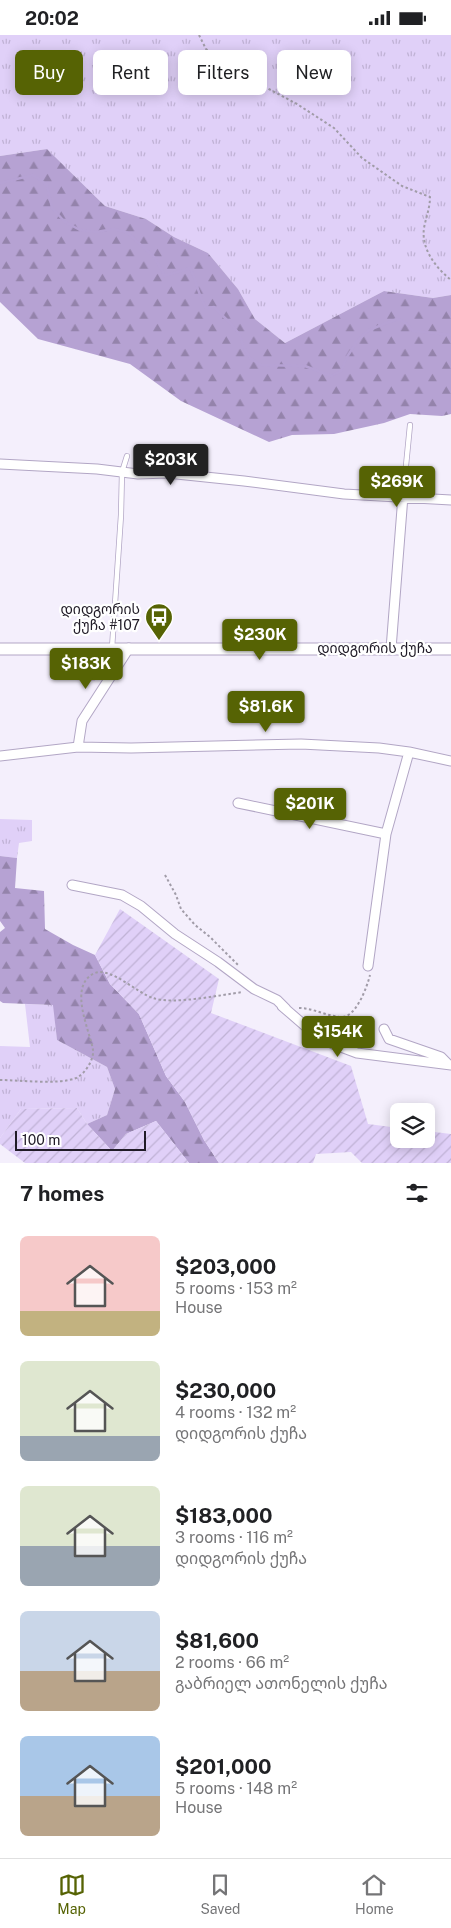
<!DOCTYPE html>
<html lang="en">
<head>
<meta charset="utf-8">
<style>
  :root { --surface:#fff; --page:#f6f6f6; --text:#202124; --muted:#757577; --line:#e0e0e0; --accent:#566304 }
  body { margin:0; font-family:"Public Sans","Noto Sans Georgian",sans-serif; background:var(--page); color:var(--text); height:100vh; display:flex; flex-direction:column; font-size:19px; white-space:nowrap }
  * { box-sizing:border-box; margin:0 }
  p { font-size:16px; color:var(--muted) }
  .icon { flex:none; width:28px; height:28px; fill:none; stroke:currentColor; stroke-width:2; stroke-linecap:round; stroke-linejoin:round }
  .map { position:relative; height:1128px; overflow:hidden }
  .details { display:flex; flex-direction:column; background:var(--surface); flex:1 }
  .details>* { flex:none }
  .top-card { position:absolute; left:15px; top:15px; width:421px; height:45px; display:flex; gap:10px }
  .fabs { position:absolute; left:390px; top:1068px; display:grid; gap:10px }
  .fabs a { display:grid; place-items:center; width:45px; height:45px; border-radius:8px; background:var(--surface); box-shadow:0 2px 12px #0003; font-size:25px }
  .scale { position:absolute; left:15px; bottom:12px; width:131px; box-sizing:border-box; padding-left:5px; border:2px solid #201b27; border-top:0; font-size:14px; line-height:18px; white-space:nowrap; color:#201b27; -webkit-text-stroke:4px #fff; paint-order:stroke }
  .price { position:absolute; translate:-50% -42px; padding:0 11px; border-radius:5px; background:var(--accent); color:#fff; font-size:16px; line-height:32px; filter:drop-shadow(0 1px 2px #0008) }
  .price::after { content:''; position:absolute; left:50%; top:30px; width:15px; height:11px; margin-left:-8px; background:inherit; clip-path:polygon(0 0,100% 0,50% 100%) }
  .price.active { background:#222; color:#fff }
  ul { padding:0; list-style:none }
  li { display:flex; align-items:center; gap:15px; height:125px; padding:0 20px }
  li span { display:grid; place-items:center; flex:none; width:140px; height:100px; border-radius:8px; color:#555 }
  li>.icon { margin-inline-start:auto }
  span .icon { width:60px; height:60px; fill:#fffc; stroke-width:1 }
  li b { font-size:21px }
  h2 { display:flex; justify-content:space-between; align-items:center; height:60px; padding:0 20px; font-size:21px }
  .pill { padding:0 18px; border-radius:8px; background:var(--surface); box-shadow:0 2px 12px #0003; font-size:18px; line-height:45px }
  .pill.active { background:var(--accent); color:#fff }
  .status { display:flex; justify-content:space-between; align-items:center; height:35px; padding:0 25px; background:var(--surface); direction:ltr }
  .status svg { height:14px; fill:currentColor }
  .menu { display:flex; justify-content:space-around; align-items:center; height:70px; border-top:1px solid var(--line); background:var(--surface); font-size:14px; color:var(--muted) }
  .menu a { display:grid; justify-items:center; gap:2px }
  .menu .active { color:var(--accent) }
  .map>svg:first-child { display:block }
  .grass { fill:url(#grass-tufts) }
  .forest { fill:url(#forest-firs) }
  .garden { fill:url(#garden-furrows) }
  .pitch { fill:#e0d0f8 }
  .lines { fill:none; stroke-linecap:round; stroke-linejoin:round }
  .stream { stroke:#b6a2d4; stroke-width:2.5 }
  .service-casing { stroke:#b2a6c5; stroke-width:6 }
  .minor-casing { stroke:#b2a6c5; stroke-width:11 }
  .tertiary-casing { stroke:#b2a6c5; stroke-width:13 }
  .path { stroke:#a19ca8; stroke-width:2; stroke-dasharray:2.5 2.5; stroke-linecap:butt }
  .service { stroke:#fff; stroke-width:4.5 }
  .minor { stroke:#fff; stroke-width:9 }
  .tertiary { stroke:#fff; stroke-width:11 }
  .labels { text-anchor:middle; stroke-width:4.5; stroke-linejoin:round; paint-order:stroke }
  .poi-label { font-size:14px; fill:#201b27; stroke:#fff; text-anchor:end }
  .street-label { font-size:14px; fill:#201b27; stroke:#fff }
</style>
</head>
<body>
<div class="status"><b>20:02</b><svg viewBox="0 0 49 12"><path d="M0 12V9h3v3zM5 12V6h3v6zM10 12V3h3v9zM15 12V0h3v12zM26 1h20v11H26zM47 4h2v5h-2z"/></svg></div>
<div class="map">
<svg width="451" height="1128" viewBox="0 0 451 1128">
  <defs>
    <pattern id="grass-tufts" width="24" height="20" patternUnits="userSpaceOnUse" patternTransform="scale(1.25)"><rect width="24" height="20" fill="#e0d0f8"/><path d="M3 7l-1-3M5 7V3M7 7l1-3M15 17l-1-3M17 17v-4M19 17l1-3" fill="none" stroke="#c0b2d5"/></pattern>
    <pattern id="forest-firs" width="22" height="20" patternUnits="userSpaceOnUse" patternTransform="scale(1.25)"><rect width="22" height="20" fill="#b6a2d3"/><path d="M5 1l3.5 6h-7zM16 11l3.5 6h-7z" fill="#9483ab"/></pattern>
    <pattern id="garden-furrows" width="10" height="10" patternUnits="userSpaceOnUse" patternTransform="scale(1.25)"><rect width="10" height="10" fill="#e0d0f8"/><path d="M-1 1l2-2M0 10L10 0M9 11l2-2" fill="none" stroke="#c0b2d5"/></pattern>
  </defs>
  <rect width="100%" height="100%" fill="#f4effc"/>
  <!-- grass -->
  <path class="grass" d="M0,0h451v260l-18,3 -49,-7 -99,52 -30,-24 -17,-30 -30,-36 -34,-16 -28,-18 -41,-13 -58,-57 -47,7z
    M0,784l32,1v21l-13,2 -2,15 -17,-2z
    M25,969l29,1 3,35 50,27 8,22 -8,26 -20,9 -10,-16 -56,1 -21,29v-92l30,1z"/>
  <!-- forest -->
  <path class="forest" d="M47,114l58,57 41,13 28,18 34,16 30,36 17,30 30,24 99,-52 49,7 18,-3v119l-9,2 -32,-2 -26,9 -50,11 -42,1 -23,7 -88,-41 -51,-37 -92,-25 -38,-37v-146z
    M0,821l17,2 -2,30 29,3 1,38 28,16 22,10 15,29 29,30 27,62 19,26 19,38 15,23h-30l-33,-42 -30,13 -14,17 -25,-27 20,-9 8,-26 -8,-22 -50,-27 -4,-35 -50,-2 -3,-2v-69l5,-4 -5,-7z"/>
  <!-- garden -->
  <path class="garden" d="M120,874l99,70 -8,34 140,53 17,58 31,4v11h27v-8l25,3v29h-89l-11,-11 -35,2 -3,9h-94l-15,-23 -19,-38 -19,-26 -27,-62 -29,-30 -15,-29z
    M77,1073l10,16 25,27 14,-17 30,-13 33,42h-164l-25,-19v-6l21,-29z"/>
  <!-- pitch -->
  <path class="pitch" d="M53,623l42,1v22l-42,-2z"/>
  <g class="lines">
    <!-- stream -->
    <path class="stream" d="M0,148l33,-8 14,10 5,23 13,14 15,8 16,2 18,-3 14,4 26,24 11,19 25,-8c7,13 8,27 16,40l8,-1 18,18 8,10 3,11 7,12 11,7 44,1 26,10 10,-5 6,-14 10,-16 12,-11 28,-11 9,4 7,8 38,4"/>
    <!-- service casing -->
    <g class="service-casing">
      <path id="service" d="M403,461l7,-71
        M112,613l9,-133 1,-43 5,-16"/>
    </g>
    <!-- minor casing -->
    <g class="minor-casing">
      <path id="minor" d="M0,429l97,5 41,5 29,-1 77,8 100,13 107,6
        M391,614l12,-153
        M78,712l4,-26 47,-73
        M0,721l78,-9 53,1 170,-4 78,4 30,4 42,9
        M238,768l148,31
        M72,850l50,10 19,11 34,28 43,28 36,27 23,11 9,9
        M368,931l18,-132 23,-82
        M282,971l29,25 22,13 24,9 94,12
        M384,994l5,10 52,18 7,7"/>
    </g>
    <!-- tertiary casing -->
    <g class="tertiary-casing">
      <path id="tertiary" d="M0,614h451"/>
    </g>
    <!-- path -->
    <path class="path" d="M199,0l7,14 31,23 60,32 37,24 28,30 40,28 28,11c0,11 -4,20 -6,31 -3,21 12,40 27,52
      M165,840l11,20 5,14 14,16 15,12 28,28
      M299,973c14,0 27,8 42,9 15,1 26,-30 29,-42
      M0,1045c20,0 58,5 76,-2 9,-4 18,-18 17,-28 -3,-19 -26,-65 2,-77 16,-6 42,20 58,25 20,7 67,-3 90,-6"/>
    <!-- service -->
    <use href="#service" class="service"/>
    <!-- minor -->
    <use href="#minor" class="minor"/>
    <!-- tertiary -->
    <use href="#tertiary" class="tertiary"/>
  </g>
  <!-- icons -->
  <defs>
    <g id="bus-pin" transform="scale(1.4375)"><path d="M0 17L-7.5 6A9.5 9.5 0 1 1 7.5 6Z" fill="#566304" stroke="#fff"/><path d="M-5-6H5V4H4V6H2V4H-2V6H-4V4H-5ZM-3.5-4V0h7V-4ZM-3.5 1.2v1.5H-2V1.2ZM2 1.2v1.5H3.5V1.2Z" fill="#fff"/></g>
  </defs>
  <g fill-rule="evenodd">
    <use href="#bus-pin" x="159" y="582"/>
  </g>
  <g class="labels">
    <!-- poi labels -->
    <g class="poi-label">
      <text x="140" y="579">დიდგორის<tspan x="140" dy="16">ქუჩა #107</tspan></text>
    </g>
    <!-- street labels -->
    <g class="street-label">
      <text x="375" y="618">დიდგორის ქუჩა</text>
    </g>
  </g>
</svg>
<div class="fabs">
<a><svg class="icon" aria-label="layers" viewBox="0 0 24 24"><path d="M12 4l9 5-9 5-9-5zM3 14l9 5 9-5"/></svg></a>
</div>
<div class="scale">100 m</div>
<b class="price active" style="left:171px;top:451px">$203K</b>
<b class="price" style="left:397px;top:473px">$269K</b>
<b class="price" style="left:260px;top:626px">$230K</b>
<b class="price" style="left:86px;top:655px">$183K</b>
<b class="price" style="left:266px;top:698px">$81.6K</b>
<b class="price" style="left:310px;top:795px">$201K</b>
<b class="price" style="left:338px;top:1023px">$154K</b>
<div class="top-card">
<a class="pill active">Buy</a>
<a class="pill">Rent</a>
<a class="pill">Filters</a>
<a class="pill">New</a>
</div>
</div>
<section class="details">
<h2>7 homes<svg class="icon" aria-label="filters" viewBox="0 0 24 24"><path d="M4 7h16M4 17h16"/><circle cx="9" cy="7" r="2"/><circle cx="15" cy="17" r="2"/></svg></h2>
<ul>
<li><span style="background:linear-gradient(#f6c9c9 75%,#c2b280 0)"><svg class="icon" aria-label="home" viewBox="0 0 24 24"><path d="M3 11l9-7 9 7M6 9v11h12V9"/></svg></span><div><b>$203,000</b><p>5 rooms · 153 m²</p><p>House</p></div></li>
<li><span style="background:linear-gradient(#dfe7d0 75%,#9aa5b1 0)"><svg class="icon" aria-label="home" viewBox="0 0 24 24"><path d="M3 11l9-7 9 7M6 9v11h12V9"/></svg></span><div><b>$230,000</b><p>4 rooms · 132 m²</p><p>დიდგორის ქუჩა</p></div></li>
<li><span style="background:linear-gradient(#dfe7d0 60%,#9aa5b1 0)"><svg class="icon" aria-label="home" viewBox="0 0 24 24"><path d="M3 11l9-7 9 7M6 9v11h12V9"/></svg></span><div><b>$183,000</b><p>3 rooms · 116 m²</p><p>დიდგორის ქუჩა</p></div></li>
<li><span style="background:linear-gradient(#c9d6e8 60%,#b9a48a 0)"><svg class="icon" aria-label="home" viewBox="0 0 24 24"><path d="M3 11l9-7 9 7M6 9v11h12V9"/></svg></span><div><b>$81,600</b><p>2 rooms · 66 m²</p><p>გაბრიელ ათონელის ქუჩა</p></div></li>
<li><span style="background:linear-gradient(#a9c7e8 60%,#b9a48a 0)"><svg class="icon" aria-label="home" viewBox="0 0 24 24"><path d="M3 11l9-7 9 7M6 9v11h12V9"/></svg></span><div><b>$201,000</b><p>5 rooms · 148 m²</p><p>House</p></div></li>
</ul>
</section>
<nav class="menu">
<a class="active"><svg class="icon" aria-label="map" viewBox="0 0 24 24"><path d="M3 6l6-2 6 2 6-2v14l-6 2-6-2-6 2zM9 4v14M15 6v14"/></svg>Map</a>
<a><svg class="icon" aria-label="saved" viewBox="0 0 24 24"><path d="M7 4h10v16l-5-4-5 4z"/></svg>Saved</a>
<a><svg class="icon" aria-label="home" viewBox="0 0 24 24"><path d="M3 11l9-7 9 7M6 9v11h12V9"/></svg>Home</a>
</nav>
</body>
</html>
